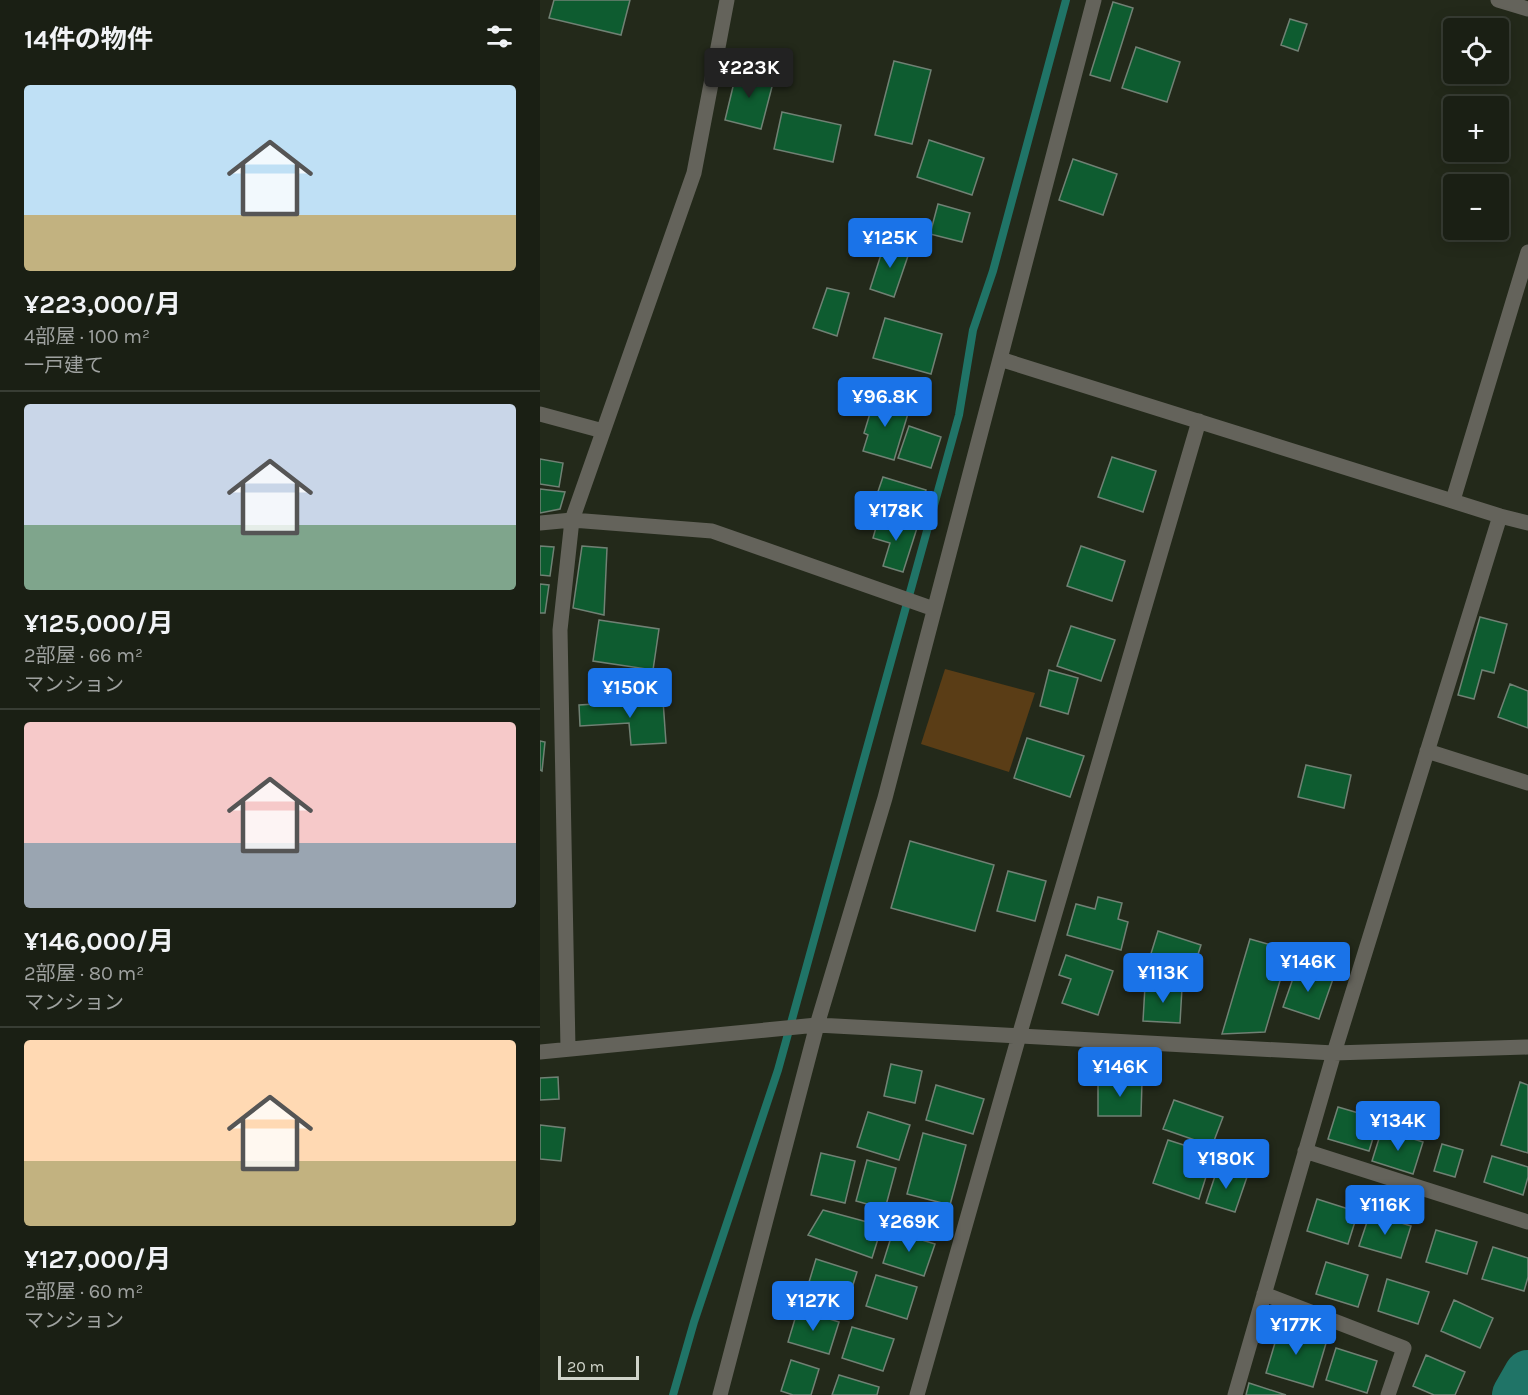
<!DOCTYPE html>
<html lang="ja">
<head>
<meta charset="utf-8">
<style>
  :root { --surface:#1a1f14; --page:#272c22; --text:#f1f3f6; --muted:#9fa2a0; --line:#383d34; --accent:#1a73e8 }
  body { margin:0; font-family:Karla,"Noto Sans JP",sans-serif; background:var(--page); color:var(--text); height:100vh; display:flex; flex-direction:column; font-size:22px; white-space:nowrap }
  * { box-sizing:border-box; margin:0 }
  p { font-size:20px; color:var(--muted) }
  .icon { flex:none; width:33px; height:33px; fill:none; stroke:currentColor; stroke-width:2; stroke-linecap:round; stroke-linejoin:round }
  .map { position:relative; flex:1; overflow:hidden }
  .panel { display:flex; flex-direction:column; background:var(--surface); width:540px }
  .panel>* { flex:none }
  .buttons { position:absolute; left:903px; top:18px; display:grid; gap:12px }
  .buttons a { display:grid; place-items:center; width:66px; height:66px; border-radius:6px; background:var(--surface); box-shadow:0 3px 15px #0003,0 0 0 2px var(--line); font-size:30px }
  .scale { position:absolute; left:18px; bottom:15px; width:81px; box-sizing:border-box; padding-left:6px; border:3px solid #d0d4ca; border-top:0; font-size:16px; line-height:21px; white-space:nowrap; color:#d0d4ca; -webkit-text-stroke:4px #23291a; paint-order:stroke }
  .price { position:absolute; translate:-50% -51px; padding:0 14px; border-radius:6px; background:var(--accent); color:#fff; font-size:20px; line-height:39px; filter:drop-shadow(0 2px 3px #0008) }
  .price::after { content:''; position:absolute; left:50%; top:36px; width:18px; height:14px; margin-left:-9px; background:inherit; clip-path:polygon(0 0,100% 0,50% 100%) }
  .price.selected { background:#222; color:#fff }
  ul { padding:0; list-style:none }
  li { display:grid; align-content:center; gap:12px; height:318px; padding:0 24px }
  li+li { border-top:2px solid var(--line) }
  li span { display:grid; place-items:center; height:186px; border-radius:6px; color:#555 }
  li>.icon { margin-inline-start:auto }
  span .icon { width:108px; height:108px; fill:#fffc; stroke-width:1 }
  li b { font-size:26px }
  h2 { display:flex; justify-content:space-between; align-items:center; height:72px; padding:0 24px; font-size:26px }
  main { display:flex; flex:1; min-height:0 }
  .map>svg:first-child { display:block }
  .green { fill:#5a3d16 }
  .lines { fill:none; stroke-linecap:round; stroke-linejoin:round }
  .stream { stroke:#207467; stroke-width:8 }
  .river { stroke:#207467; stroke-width:48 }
  .building { fill:#0e5c30; stroke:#708174; stroke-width:1.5 }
  .minor { stroke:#64635b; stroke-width:15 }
</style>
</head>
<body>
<main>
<section class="panel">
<h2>14件の物件<svg class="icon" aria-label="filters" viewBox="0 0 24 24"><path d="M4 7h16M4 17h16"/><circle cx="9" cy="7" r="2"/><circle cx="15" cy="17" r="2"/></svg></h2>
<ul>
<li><span style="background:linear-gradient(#bfe0f5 70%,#c2b280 0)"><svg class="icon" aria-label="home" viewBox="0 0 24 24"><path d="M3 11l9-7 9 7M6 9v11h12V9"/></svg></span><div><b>¥223,000/月</b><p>4部屋 · 100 m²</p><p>一戸建て</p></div></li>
<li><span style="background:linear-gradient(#c9d6e8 65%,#7fa58c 0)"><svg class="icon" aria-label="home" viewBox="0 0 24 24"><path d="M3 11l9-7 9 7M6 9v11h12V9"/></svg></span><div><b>¥125,000/月</b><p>2部屋 · 66 m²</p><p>マンション</p></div></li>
<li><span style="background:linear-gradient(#f6c9c9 65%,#9aa5b1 0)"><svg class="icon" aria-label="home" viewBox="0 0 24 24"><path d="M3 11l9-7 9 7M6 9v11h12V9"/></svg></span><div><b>¥146,000/月</b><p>2部屋 · 80 m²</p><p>マンション</p></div></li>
<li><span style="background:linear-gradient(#ffd9b3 65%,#c2b280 0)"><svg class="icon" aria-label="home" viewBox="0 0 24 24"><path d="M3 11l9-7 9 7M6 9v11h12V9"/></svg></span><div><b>¥127,000/月</b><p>2部屋 · 60 m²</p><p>マンション</p></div></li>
</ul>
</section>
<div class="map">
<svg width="988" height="1395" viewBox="0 0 988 1395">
  <rect width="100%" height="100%" fill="#23291a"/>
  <!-- green -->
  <path class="green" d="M405,669l90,24 -26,79 -88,-28z"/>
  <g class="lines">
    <!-- stream -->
    <path class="stream" d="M133,1395l21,-73 84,-252 181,-655 14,-85 20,-59 73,-271"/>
    <!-- river -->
    <path class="river" d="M976,1395l12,-21"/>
  </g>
  <!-- building -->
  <path class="building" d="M14,0h76l-9,35 -72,-17z
    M573,2l20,6 -23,73 -20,-6z
    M750,19l17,5 -9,27 -17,-6z
    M596,47l44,15 -13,40 -45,-14z
    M354,61l37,9 -19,74 -37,-9z
    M197,70l37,9 -13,50 -36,-9z
    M242,112l59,13 -8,37 -59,-13z
    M389,140l55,18 -12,37 -55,-18z
    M533,159l44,15 -14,41 -44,-15z
    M398,204l32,9 -8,29 -32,-8z
    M345,242l25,8 -16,47 -24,-8z
    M287,288l22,5 -12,43 -24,-8z
    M345,318l57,16 -11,40 -58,-16z
    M335,397l35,10 -16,53 -31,-9 5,-16 -4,-2z
    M369,426l32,11 -10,31 -33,-10z
    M572,457l44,14 -13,41 -45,-15z
    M0,459l23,4 -4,24 -19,-3z
    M343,477l43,13 -9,30 -44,-14z
    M0,489l25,3 -5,17 -20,4z
    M339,517l38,11 -14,44 -20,-6 7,-23 -17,-5z
    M0,546l14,1 -4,29 -10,-1z
    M42,546l25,2 -3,67 -31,-7z
    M541,546l44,15 -13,40 -45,-15z
    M0,584l9,1 -4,28h-5z
    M940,617l27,7 -13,49 -12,-3 -8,29 -16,-4z
    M59,620l60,9 -6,41 -60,-9z
    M531,626l44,14 -14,41 -44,-15z
    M509,670l29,8 -10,36 -28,-8z
    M970,684l18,7v37l-30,-11z
    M123,700l3,43 -35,2 -2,-22 -49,3 -1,-21z
    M487,738l57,18 -14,41 -56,-19z
    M0,741l5,1 -3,29 -2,-1z
    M766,765l45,10 -7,33 -46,-11z
    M370,841l84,24 -19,66 -84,-23z
    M468,871l38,10 -11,40 -38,-10z
    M558,897l24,6 -4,16 10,3 -7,28 -54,-15 9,-31 19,5z
    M618,931l43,14 -9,28 -43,-13z
    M710,939l39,11 -24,82 -43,2z
    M526,955l47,16 -15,44 -36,-12 9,-24 -12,-4z
    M757,967l36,12 -14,40 -36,-12z
    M605,986l37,2 -2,35 -37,-2z
    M351,1064l31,7 -7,32 -31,-7z
    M18,1077l1,22 -19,1v-22z
    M558,1081h44l-1,35h-43z
    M980,1082l8,3v68l-27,-8z
    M396,1085l48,14 -11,35 -47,-14z
    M634,1100l49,17 -11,29 -49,-17z
    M798,1107l41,12 -10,32 -41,-12z
    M328,1112l42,13 -11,35 -42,-13z
    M0,1125l25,3 -4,33 -21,-2z
    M842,1129l41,13 -10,32 -41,-13z
    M383,1133l43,12 -16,60 -43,-11z
    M628,1140l22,7 -3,10 23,7 -11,35 -46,-16z
    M902,1144l21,6 -8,27 -21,-6z
    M281,1153l34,8 -10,42 -34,-8z
    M952,1156l36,11v10l-5,18 -39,-13z
    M327,1160l29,8 -11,41 -29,-8z
    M678,1167l29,10 -12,35 -29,-9z
    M777,1199l41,13 -10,32 -41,-13z
    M283,1210l59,16 -10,32 -64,-23z
    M830,1213l41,13 -10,32 -42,-12z
    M896,1230l41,12 -10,32 -41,-12z
    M353,1231l42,13 -11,32 -41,-13z
    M953,1247l35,11v19l-4,14 -42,-12z
    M276,1259l41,13 -10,32 -41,-12z
    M786,1262l42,13 -10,32 -42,-13z
    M336,1275l41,12 -10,32 -41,-13z
    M847,1279l42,13 -11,32 -40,-13z
    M914,1300l39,18 -13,30 -39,-17z
    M258,1309l41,13 -10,32 -41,-12z
    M740,1326l47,14 -14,47 -47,-14z
    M312,1327l42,12 -11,32 -41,-13z
    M796,1348l41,13 -10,32 -41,-13z
    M886,1355l39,17 -10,23h-21l-21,-9z
    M251,1360l28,9 -8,26h-18l-12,-4z
    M299,1375l40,12 -2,8h-45z
    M709,1383l37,12h-40z"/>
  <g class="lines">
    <!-- minor -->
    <path class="minor" d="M958,0l30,9
      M460,359l500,157 28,7
      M0,414l63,17
      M913,500l75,-248
      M0,523l32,-3 140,11 222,78
      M887,751l101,32
      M28,1049l-8,-419 12,-110 122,-347 33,-173
      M0,1052l277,-27 517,28 194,-6
      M765,1151l223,71
      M724,1294l140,54 -16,47
      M180,1395l97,-370 68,-227 209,-798
      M377,1395l102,-359 180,-615
      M695,1395l99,-342 166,-537"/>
  </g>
</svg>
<div class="buttons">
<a><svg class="icon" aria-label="locate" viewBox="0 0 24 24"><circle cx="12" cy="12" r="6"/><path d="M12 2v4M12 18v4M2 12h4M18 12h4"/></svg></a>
<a>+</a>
<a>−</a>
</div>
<div class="scale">20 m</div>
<b class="price selected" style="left:209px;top:99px">¥223K</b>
<b class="price" style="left:350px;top:269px">¥125K</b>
<b class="price" style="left:345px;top:428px">¥96.8K</b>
<b class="price" style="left:356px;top:542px">¥178K</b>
<b class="price" style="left:90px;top:719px">¥150K</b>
<b class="price" style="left:768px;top:993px">¥146K</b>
<b class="price" style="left:623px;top:1004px">¥113K</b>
<b class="price" style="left:580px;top:1098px">¥146K</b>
<b class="price" style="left:858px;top:1152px">¥134K</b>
<b class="price" style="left:686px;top:1190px">¥180K</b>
<b class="price" style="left:845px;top:1236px">¥116K</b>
<b class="price" style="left:369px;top:1253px">¥269K</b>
<b class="price" style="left:273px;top:1332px">¥127K</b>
<b class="price" style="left:756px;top:1356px">¥177K</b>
</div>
</main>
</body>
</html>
